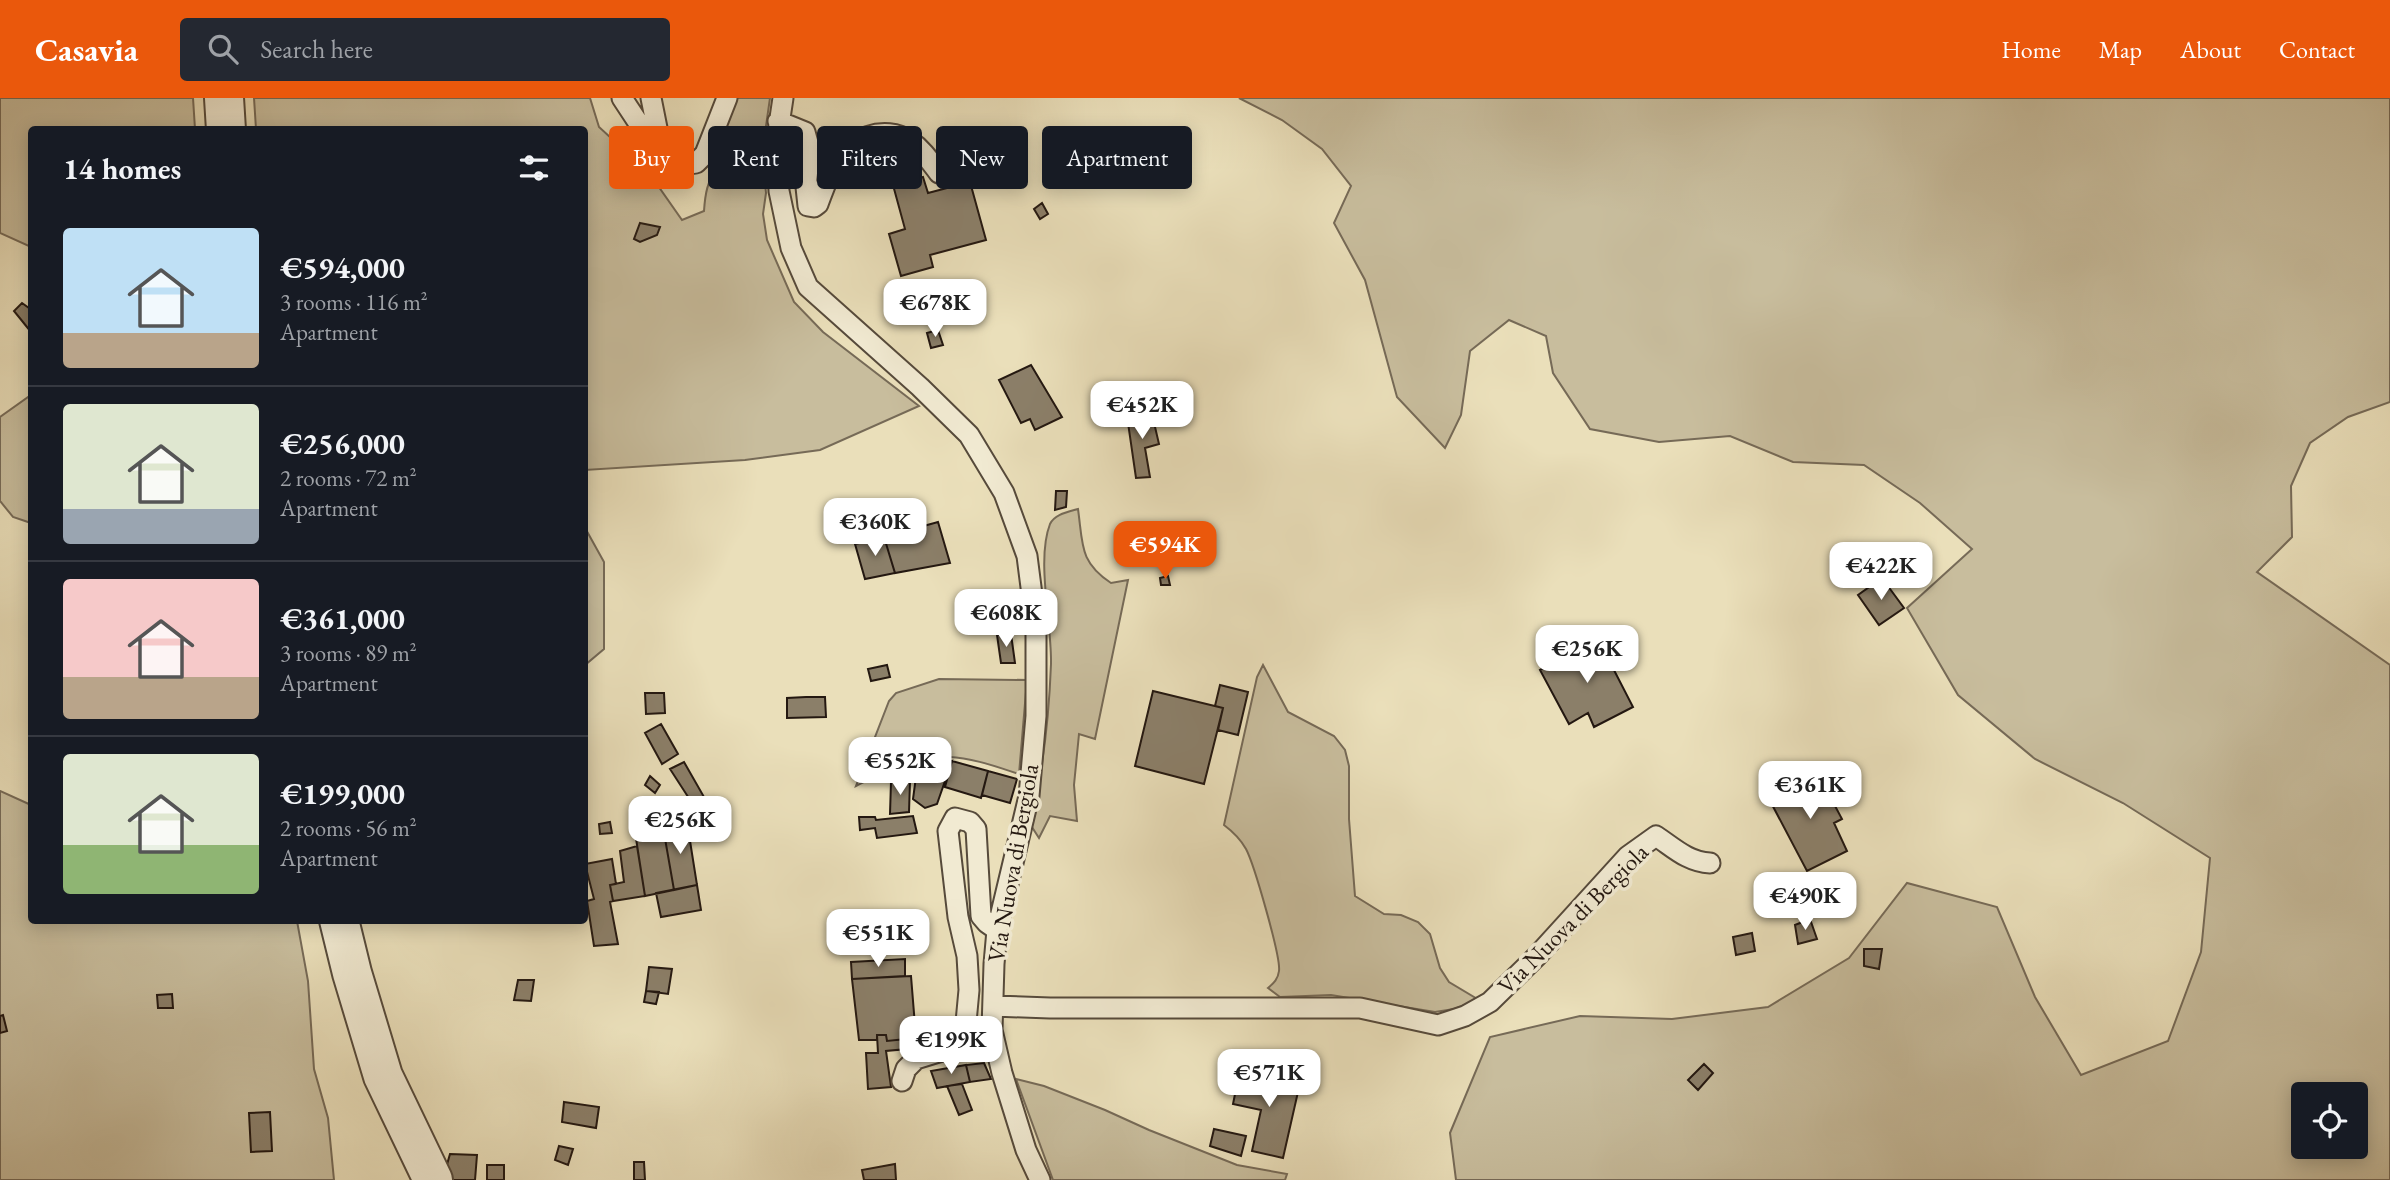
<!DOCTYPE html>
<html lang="en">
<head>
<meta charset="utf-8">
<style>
  :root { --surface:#171b24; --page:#242831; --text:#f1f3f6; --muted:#9ea1a6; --line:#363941; --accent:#ea580c }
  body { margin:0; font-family:"EB Garamond",serif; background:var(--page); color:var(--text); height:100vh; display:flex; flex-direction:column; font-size:26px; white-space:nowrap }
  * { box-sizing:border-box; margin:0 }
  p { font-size:23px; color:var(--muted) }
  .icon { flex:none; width:38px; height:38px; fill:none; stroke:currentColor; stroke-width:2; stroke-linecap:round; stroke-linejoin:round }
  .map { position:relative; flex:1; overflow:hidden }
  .panel { position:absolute; left:28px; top:28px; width:560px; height:798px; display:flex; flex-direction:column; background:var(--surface); border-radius:7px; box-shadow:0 4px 18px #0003 }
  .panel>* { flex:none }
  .guide { position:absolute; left:609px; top:28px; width:665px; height:63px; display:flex; gap:14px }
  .fabs { position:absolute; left:2291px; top:984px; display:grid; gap:14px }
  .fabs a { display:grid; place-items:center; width:77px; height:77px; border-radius:7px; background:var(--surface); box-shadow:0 4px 18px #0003; font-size:35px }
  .price { position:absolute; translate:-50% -60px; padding:0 16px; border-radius:14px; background:#fff; color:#222; font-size:23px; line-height:46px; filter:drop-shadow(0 2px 4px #0008) }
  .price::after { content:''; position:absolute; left:50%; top:42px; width:21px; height:16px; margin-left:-10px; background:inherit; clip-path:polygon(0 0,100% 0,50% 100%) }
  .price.selected { background:var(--accent); color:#fff }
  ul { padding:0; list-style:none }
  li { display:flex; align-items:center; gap:21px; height:175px; padding:0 35px }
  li+li { border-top:2px solid var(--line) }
  li span { display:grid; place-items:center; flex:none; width:196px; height:140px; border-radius:7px; color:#555 }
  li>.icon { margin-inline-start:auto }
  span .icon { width:84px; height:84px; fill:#fffc; stroke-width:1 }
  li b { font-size:30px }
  h2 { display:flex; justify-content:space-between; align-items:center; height:84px; padding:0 35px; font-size:30px }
  .chip { padding:0 24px; border-radius:7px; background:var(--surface); box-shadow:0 4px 18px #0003; font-size:24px; line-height:63px }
  .chip.selected { background:var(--accent); color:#fff }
  header { display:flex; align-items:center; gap:42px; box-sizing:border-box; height:98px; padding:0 35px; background:var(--accent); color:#fff }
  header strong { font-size:33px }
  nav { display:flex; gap:38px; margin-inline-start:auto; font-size:24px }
  .search { width:490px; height:63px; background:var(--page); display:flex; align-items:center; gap:18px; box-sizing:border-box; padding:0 24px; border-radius:7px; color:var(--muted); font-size:26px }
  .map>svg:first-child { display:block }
  .green { fill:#c8bd9d; stroke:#766a57; stroke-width:2; fill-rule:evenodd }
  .building { fill:#8b7f69; stroke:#241811; stroke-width:2 }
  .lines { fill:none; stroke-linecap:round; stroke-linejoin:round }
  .lane-casing { stroke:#564a3b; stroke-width:23 }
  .street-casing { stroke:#564a3b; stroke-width:42 }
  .lane { stroke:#f1ead2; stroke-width:19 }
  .street { stroke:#f1ead2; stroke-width:38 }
  .labels { text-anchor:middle; stroke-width:7; stroke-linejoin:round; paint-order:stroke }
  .street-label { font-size:24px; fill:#241811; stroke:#f1ead2 }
</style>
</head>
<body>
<header>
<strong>Casavia</strong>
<div class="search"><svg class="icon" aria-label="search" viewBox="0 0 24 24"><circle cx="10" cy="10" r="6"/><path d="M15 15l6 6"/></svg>Search here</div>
<nav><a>Home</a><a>Map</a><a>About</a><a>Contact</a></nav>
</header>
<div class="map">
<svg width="2390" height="1082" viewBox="0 0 2390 1082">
  <rect width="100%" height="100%" fill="#eadfba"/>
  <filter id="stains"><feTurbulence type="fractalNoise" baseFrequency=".00286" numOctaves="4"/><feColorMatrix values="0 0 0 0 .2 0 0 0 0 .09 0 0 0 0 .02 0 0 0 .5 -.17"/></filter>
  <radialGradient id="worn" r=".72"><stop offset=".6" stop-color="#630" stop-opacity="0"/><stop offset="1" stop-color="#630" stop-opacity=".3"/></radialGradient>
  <!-- green -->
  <path class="green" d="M0,0h193l2,31 -163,1 -1,117 -31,-14z
    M254,0h336l9,29 50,46 33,47 22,-9c1,-15 3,-32 14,-42l2,-33 16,-38h34l-8,56 4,39 -3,21 4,26 27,62 29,30 96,74 -99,44 -75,10 -160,10 -1,-340 -328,-1z
    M1239,0h1151v304l-42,15 -38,26 -19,43 1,51 -35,35 133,93v515h-934l-6,-47 40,-96 90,-21 92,3 96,-12 81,-49 58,-75 90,24 38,90 46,78 87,-34 33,-89 9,-94 -87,-55 -88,-44 -77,-64 -51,-87 65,-59 -52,-46 -56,-38 -71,-3 -63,-26 -71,6 -69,-13 -37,-56 -7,-37 -37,-16 -39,31 -9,64 -16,33 -48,-51 -32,-117 -31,-57 17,-37 -29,-37 -40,-29zM2303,996h53v52h-53z
    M31,297v128l-18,-6 -13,-16v-84z
    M1078,411c5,35 1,53 33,74l17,-3 -33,159 -16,-5 -5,51 3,36 -27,-5 -11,22 -9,-14c13,-52 19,-107 21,-160 1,-40 -15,-104 -1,-140 5,-10 18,-12 28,-15z
    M584,428l20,36v87l-19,16z
    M1263,567l25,47 46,24 11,14 4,16v53l6,77 29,18 17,1 17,7 12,12 10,34 9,14 30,18 -25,9 -19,3 -104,-17 -51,2 -12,-9c6,-5 10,-9 11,-17 2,-14 -25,-107 -33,-122 -5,-9 -14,-18 -22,-24l33,-148z
    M939,581l88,1 -8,94c-22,-7 -46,-16 -70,-17 -33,-2 -65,15 -93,29l33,-85 7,-8z
    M0,693l31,14 1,115 265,1 11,60 6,88 14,49 6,62h-334z
    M1016,981l28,7 61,24 44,20 88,35 50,9 -2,6h-232z"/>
  <!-- building -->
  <path class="building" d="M923,79l5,16 42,-11 16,58 -56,15 3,12 -32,9 -12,-42 16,-5 -12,-44z
    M1042,105l6,11 -8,5 -6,-10z
    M640,125l20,4 -3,8 -17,7 -6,-3z
    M962,196l5,10 -8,5 -6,-10z
    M22,205l7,5 3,-2 -1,26 -17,-21z
    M938,232l5,15 -12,3 -4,-15z
    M1031,267l31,52 -27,13 -5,-11 -9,4 -22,-43z
    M1152,316l7,30 -14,4 5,29 -14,1 -9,-62z
    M1056,393h11l-1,16 -11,3z
    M883,405l5,17 27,-9 5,16 -58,15 -7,-30z
    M938,424l12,41 -55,10 -11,-36z
    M884,439l11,36 -30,6 -10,-35z
    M1168,478l2,9h-9l-1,-7z
    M1882,480l22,30 -25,17 -21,-30z
    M1011,536l4,29h-14l-4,-28z
    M1598,541l35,68 -39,20 -6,-14 -19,11 -29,-54z
    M887,567l3,12 -19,4 -3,-12z
    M1220,587l28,7 -10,43 -20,-5 5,-22 -8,-2z
    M1153,593l70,17 -19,76 -69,-18z
    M645,595h19l1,20 -19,1z
    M806,599h19l1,20 -39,1v-20z
    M661,626l17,30 -16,10 -17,-31z
    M952,663l36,10 -7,27 -36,-11z
    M952,663l-15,43 -12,4 -12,-9 4,-30z
    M684,664l20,35 -12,6 -22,-34z
    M988,673l29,8 -7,24 -28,-8z
    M1818,676l24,45 -8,4 13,28 -40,20 -39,-74z
    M650,678l10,9 -5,8 -10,-8z
    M910,683l-1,31 -19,2 1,-32z
    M913,718l4,17 -40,5 -2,-10 -15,2 -1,-13h16l1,3z
    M610,724l2,11 -12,1 -1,-10z
    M687,724l10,63 -23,5 -11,-63z
    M663,729l11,63 -29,6 -10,-64z
    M637,748l8,50 -32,5 -3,-16 14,-3 -4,-31z
    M612,761l4,25 -6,1 3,16 -3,1 8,42 -24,2 -7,-45 7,-2 -9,-35z
    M697,787l4,25 -40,7 -5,-24z
    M1810,821l7,20 -19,5 -3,-19z
    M1752,835l3,18 -19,4 -3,-18z
    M1864,851h18l-3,20 -15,-3z
    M905,861v17l-53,3 -1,-17z
    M649,869l23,2 -4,25 -22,-3z
    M911,878l5,62 -29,3 -1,-6h-9v5h-18l-7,-61z
    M518,882h16l-3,21 -17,-1z
    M646,893l13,1 -3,12 -12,-2z
    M172,896l1,14h-15l-1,-13z
    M3,917l4,16 -7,2v-17z
    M877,937h9l1,6 29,-3 2,10 -32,3 5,36 -23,2 -2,-36h12z
    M984,965l7,16 -21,3 -4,-17z
    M1704,966l9,9 -15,17 -10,-10z
    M966,967l4,17 -33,6 -6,-17z
    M1240,972l60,13 -17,75 -31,-7 9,-41 -28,-6z
    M962,986l10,26 -13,5 -12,-29z
    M564,1004l35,5 -3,21 -34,-6z
    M270,1014l2,39 -21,1 -2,-39z
    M1214,1031l32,7 -5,20 -31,-10z
    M559,1048l14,3 -5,16 -13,-5z
    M450,1056l27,1 -2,25h-23l-6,-12z
    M634,1064h10l1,18h-11z
    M895,1066l1,16h-32l-2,-10z
    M487,1067h17v15h-17z"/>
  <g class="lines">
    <!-- lane casing -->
    <g class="lane-casing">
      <path id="lane" d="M622,0l23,35 15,14
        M651,0l10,50 6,7 16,10 13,-2 9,-9 22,-56
        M783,0l-6,40 2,53 12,57 17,39 112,100 49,48 35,58 23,63 9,70v90l-7,80 -32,134 -3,34 -2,66 10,43 24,77 14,30
        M778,23l27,11 5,18 -4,37 2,19 6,1 4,-3c5,-13 10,-28 17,-40 14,-26 49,-40 75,-23 12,8 20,20 29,32
        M993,908l57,2h310l78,17 27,-9 25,-14 47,-46 91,-100 28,-20c18,12 32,26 54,27
        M902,983l4,-12 10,-10 39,-12 10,-14 4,-43 -2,-34 -9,-39 -10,-86 7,-13 15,4 6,7 5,87 6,7 10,7"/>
    </g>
    <!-- street casing -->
    <g class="street-casing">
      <path id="street" d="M224,0l2,32
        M339,822l13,53 31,103 50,104"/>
    </g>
    <!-- lane -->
    <use href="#lane" class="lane"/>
    <!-- street -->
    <use href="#street" class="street"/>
  </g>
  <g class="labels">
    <!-- street labels -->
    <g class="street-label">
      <text transform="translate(1013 765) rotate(-80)" y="8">Via Nuova di Bergiola</text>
      <text transform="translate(1573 821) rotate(-45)" y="8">Via Nuova di Bergiola</text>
    </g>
  </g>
  <rect width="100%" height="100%" filter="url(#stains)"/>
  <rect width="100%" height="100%" fill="url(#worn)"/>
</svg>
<div class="fabs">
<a><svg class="icon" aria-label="locate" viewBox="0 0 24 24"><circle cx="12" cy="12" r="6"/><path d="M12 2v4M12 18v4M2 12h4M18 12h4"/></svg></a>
</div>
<b class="price" style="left:935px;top:241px">€678K</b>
<b class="price" style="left:1142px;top:343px">€452K</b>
<b class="price" style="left:875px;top:460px">€360K</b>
<b class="price selected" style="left:1165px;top:483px">€594K</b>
<b class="price" style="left:1881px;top:504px">€422K</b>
<b class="price" style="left:1006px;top:551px">€608K</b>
<b class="price" style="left:1587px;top:587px">€256K</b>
<b class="price" style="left:900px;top:699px">€552K</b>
<b class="price" style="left:1810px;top:723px">€361K</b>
<b class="price" style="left:680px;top:758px">€256K</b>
<b class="price" style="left:1805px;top:834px">€490K</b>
<b class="price" style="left:878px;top:871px">€551K</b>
<b class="price" style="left:951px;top:978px">€199K</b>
<b class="price" style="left:1269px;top:1011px">€571K</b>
<div class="guide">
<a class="chip selected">Buy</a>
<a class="chip">Rent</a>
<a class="chip">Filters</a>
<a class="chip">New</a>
<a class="chip">Apartment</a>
</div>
<section class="panel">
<h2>14 homes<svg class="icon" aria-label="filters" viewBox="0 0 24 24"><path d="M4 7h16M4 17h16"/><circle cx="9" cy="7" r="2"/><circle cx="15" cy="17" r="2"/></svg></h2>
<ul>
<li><span style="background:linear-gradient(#bfe0f5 75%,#b9a48a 0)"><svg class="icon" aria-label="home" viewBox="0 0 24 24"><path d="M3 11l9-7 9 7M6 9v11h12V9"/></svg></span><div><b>€594,000</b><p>3 rooms · 116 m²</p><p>Apartment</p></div></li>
<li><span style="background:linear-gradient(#dfe7d0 75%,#9aa5b1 0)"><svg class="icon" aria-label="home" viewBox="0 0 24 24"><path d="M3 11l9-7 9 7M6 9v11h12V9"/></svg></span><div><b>€256,000</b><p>2 rooms · 72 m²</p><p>Apartment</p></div></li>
<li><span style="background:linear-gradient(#f6c9c9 70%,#b9a48a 0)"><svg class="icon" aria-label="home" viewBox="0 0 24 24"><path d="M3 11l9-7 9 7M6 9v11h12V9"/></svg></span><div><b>€361,000</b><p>3 rooms · 89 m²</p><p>Apartment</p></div></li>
<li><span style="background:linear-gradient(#dfe7d0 65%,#8fb573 0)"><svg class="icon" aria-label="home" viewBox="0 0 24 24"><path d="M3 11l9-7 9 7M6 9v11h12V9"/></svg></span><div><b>€199,000</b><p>2 rooms · 56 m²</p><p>Apartment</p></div></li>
</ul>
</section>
</div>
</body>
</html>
